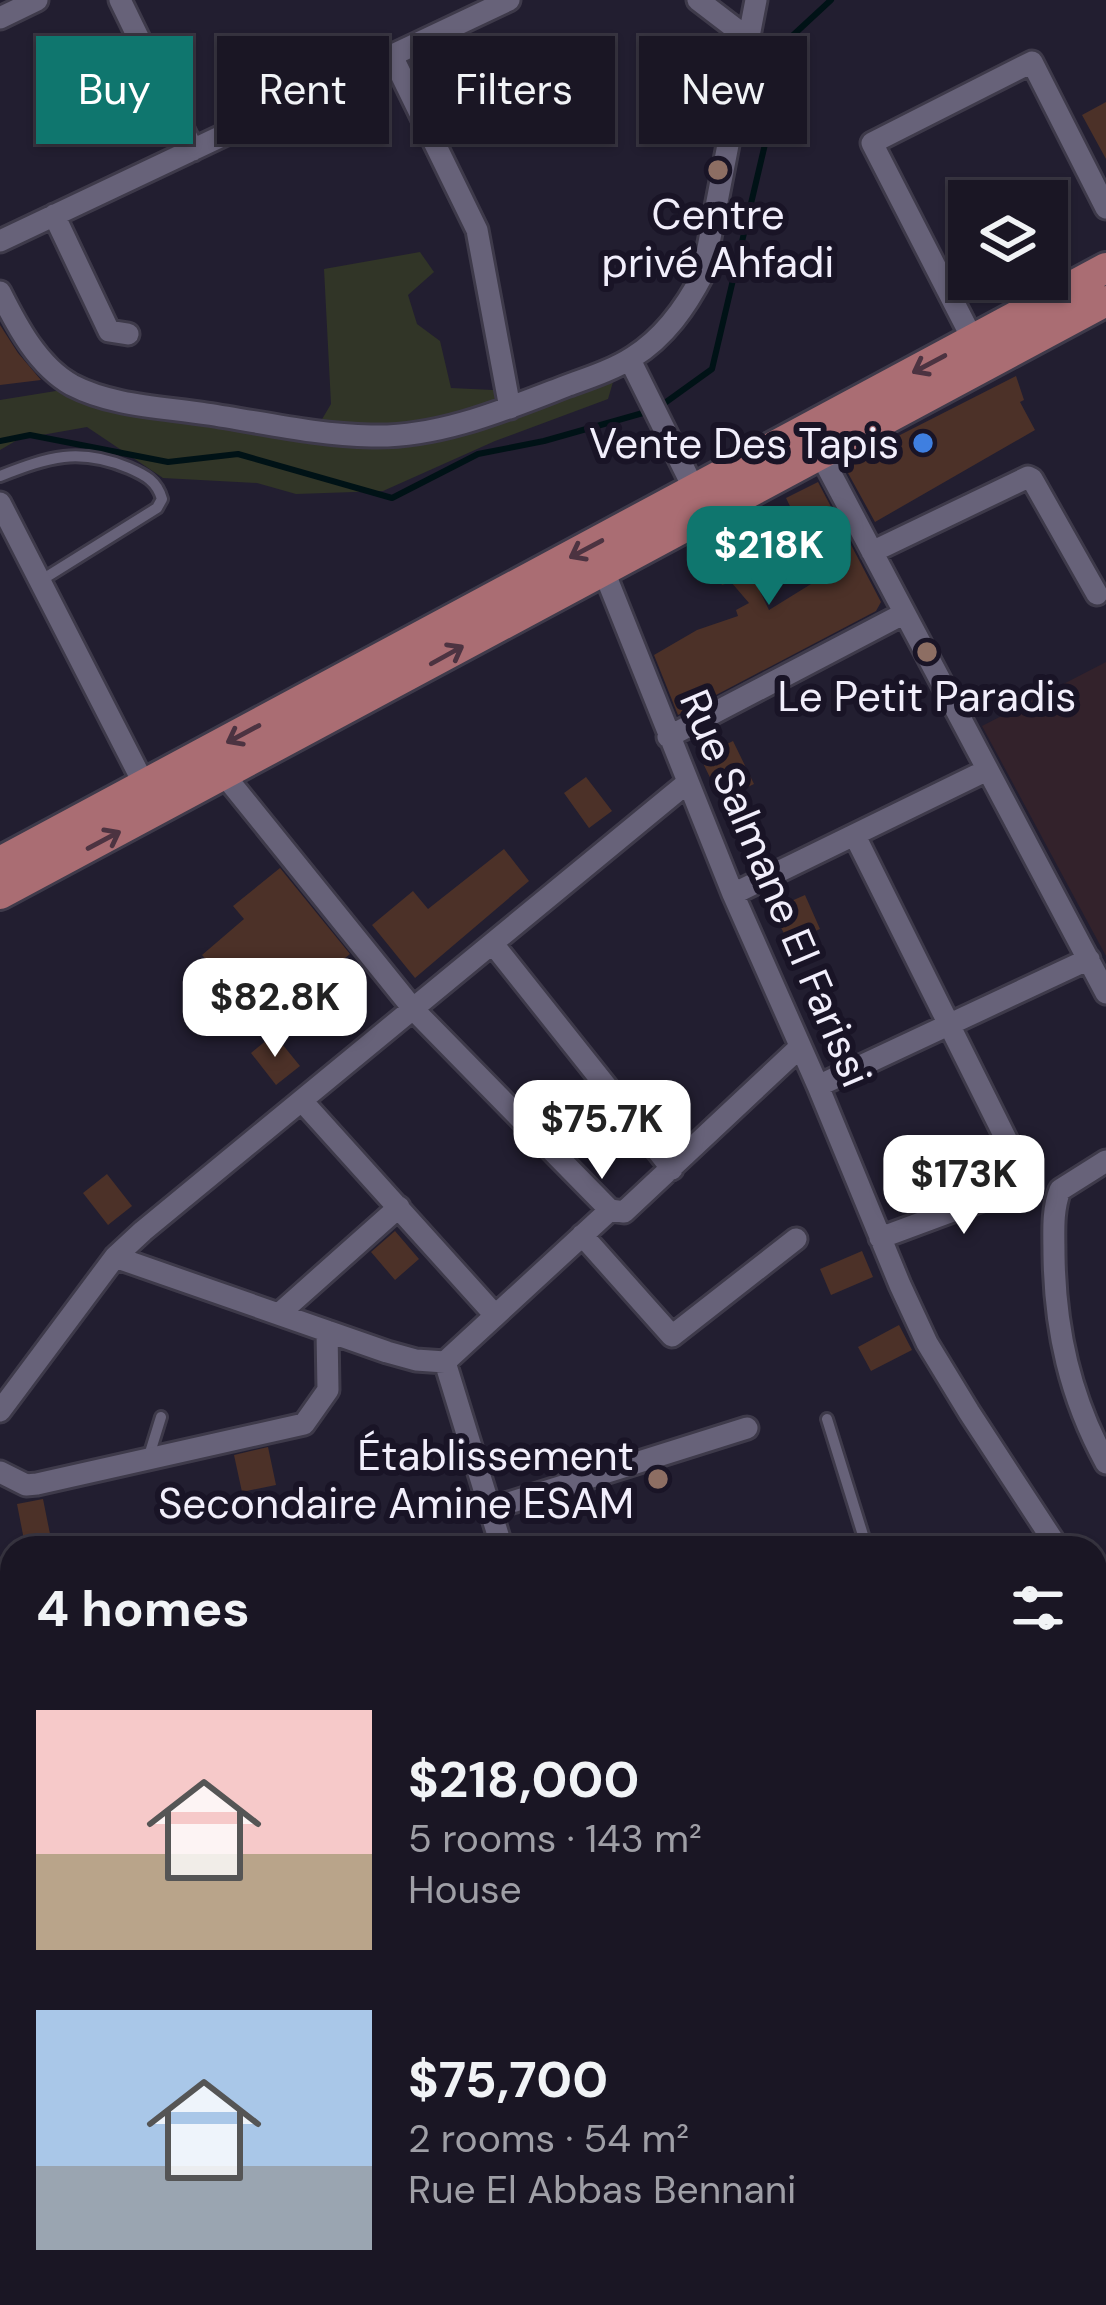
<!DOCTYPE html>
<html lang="en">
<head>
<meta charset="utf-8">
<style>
  :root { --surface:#1a1624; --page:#272331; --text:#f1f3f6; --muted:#9f9fa6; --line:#383541; --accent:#0f766e }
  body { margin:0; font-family:"DM Sans",sans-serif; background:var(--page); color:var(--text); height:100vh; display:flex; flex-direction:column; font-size:45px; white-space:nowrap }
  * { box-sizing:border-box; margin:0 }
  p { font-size:39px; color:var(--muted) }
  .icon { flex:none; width:66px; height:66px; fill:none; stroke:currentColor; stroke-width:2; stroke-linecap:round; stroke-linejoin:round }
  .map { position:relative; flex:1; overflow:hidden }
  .panel { position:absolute; left:0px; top:1536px; width:1107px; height:771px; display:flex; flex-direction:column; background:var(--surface); border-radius:36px 36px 0 0; box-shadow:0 3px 9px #0004,0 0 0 3px var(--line) }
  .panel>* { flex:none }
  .top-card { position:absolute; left:36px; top:36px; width:1035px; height:108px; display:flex; gap:24px }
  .tools { position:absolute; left:948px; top:180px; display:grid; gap:24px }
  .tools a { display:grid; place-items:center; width:120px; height:120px; border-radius:0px; background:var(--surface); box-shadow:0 3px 9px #0004,0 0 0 3px var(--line); font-size:60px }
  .price { position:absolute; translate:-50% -102px; padding:0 27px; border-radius:24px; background:#fff; color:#222; font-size:39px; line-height:78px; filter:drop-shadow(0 3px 6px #0008) }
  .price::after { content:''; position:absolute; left:50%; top:72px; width:36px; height:27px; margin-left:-18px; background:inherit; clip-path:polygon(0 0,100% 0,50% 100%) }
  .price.active { background:var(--accent); color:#fff }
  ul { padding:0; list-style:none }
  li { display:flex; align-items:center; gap:36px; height:300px; padding:0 36px }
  li span { display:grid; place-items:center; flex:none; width:336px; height:240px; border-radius:0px; color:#555 }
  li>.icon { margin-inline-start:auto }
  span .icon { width:144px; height:144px; fill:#fffc; stroke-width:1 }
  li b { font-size:51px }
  h2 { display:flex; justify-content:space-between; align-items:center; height:144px; padding:0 36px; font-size:51px }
  .chip { padding:0 42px; border-radius:0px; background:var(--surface); box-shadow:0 3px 9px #0004,0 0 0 3px var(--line); font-size:42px; line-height:108px }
  .chip.active { background:var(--accent); color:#fff }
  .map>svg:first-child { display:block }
  .education { fill:#33222b }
  .green { fill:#313527 }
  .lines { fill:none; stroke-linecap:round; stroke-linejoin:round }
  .stream { stroke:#001216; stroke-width:6 }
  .building { fill:#4c3128 }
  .service-casing { stroke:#3e3a4a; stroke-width:16 }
  .minor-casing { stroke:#3e3a4a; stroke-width:27 }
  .tertiary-casing { stroke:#3e3a4a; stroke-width:30 }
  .primary-casing { stroke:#3e3a4a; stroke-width:36 }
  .path { stroke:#918d9c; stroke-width:3; stroke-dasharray:6 9; stroke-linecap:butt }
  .service { stroke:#676279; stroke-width:10 }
  .minor { stroke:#676279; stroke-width:21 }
  .tertiary { stroke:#676279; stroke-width:24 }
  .primary { stroke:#aa6d73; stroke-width:30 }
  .oneway { stroke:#4c3341 }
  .education-dot { fill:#8d6e63; stroke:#191426; stroke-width:4.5 }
  .shop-dot { fill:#3f7fe0; stroke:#191426; stroke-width:4.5 }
  .labels { text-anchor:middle; stroke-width:12; stroke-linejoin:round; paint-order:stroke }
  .poi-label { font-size:42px; fill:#f1eefb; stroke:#191426 }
  .street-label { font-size:42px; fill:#f1eefb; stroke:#191426 }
</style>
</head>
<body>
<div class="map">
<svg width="1106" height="2305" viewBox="0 0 1106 2305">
  <rect width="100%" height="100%" fill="#221e30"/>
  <!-- education -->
  <path class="education" d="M1106,662v294l-124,-230z
    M194,2295h142l-33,10h-98z"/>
  <!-- green -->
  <path class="green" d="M420,252l14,20 -26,23 9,29 23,17 11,47 42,2 30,18 83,-34 7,8 -5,17 -113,42 -112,50 -87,3 -39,-11 -94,-5 -76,-51 -68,12 -19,11v-50l62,-10 249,48 20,-34 -7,-135z"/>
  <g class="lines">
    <!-- stream -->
    <path class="stream" d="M662,405l50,-36 78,-331 41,-38
      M0,441l30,-6 138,27 70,-8 154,44 86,-44 66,-13 106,-30"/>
  </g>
  <!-- building -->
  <path class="building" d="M1106,102v57l-24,-44z
    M0,325l18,28 23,27 -41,5z
    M1016,376l8,24 -4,2 15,28 -160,92 -32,-58z
    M818,482l63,120 -5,9 -198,104 -24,-60 43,-25 41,-14 -2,-6 13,-7 -18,-21 -9,3 -24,-43 38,-21 27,44 -13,6 19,39 55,-34 -38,-78z
    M733,741l21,43 -33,16 -21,-43z
    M586,777l26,34 -23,17 -25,-35z
    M504,849l25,32 -114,97 -43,-53 41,-34 15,18z
    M280,868l70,86 -44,36 -11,-13 -44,37 -49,-59 42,-36 -11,-13z
    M805,895l15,34 -32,14 -15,-34z
    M274,1034l26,32 -24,19 -25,-32z
    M107,1174l25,32 -24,19 -25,-32z
    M395,1231l24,28 -24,21 -24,-28z
    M862,1251l11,26 -42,18 -11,-26z
    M899,1325l13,25 -41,21 -13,-24z
    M268,1447l8,38 -34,7 -8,-37z
    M43,1499l8,40 -26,6 -8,-41z"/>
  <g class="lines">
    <!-- service casing -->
    <g class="service-casing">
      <path id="service" d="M0,476c49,-19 78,-29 129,-8 16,7 28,13 33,31l-5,9 -117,73
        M827,1419l40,129
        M148,1459l13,-42
        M1095,2061l11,-4
        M0,2131l12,10
        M183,2295l11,10"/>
    </g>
    <!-- minor casing -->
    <g class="minor-casing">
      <path id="minor" d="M120,0l73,150
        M698,0l51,39
        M0,18l37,-18
        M392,56l85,174 33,178
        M54,215l55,116 19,3
        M0,241l509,-241
        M0,292c17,34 38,74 72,93 40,21 91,22 135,29 54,8 109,21 164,22 67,2 133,-26 195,-50 22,-8 47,-16 67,-29 32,-20 53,-50 70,-83l53,-274
        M973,340l-101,-197 160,-81 74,146
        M630,360l64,129
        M814,442l292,551
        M0,503l145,283
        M872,552l156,-75 4,2 65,115
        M603,569l130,325 85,192 82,199 27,58 42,69 89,136
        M668,737l235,-123
        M225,776l189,234 196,200
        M855,836l173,347
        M733,894l254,-124
        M493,944l179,225
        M818,1086l271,-127
        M302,1101l192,213
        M1106,1161l-46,29c-8,21 -6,43 -6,65 1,75 16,142 52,208
        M582,1235l90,101 124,-97
        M880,1238l148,-55
        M115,1257l272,95 29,8 29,2
        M280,1313l119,-106
        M445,1362l165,-152 14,2 175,-164
        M445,1362l57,186
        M0,1411l115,-154 28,-26 544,-448
        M0,1472l26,13 11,-1 267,-60 24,-34 -1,-59
        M490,1509l257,-81
        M1095,1599l11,16
        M0,1601l12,12
        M1095,1646l11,-7
        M0,1682l12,-2
        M1095,1882l11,-4
        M1095,1906l11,37
        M1097,1977l9,-3
        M0,2042l12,-4
        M767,2295l3,10
        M974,2295l3,10"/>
    </g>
    <!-- tertiary casing -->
    <g class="tertiary-casing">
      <path id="tertiary" d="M0,2159l12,11
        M147,2295l11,10"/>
    </g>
    <!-- primary casing -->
    <g class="primary-casing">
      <path id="primary" d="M0,862l1106,-594
        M0,894l1106,-593"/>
    </g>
    <!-- path -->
    <path class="path" d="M328,2305l33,-10"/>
    <!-- service -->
    <use href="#service" class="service"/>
    <!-- minor -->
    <use href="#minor" class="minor"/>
    <!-- tertiary -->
    <use href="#tertiary" class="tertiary"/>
    <!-- primary -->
    <use href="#primary" class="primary"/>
  </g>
  <!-- one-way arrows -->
  <defs><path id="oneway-shaft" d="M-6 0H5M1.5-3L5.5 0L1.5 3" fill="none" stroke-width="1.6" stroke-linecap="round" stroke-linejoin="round" transform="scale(3)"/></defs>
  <g class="oneway">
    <use href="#oneway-shaft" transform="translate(929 364) rotate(152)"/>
    <use href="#oneway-shaft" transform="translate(586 549) rotate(152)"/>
    <use href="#oneway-shaft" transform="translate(447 655) rotate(-29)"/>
    <use href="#oneway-shaft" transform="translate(243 734) rotate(152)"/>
    <use href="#oneway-shaft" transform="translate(104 840) rotate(-28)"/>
  </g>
  <!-- markers -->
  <g class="education-dot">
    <circle cx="718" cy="170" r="12"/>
    <circle cx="927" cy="652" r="12"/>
    <circle cx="658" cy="1479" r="12"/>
  </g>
  <circle class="shop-dot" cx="923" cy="443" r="12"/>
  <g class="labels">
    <!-- poi labels -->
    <g class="poi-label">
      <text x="718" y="229">Centre<tspan x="718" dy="48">privé Ahfadi</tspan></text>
      <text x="899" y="458" text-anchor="end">Vente Des Tapis</text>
      <text x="927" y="711">Le Petit Paradis</text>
      <text x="634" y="1470" text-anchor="end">Établissement<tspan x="634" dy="48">Secondaire Amine ESAM</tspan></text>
    </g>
    <!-- street labels -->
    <g class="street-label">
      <text transform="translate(776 888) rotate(67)" y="15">Rue Salmane El Farissi</text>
    </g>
  </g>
</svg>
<div class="tools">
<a><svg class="icon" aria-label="layers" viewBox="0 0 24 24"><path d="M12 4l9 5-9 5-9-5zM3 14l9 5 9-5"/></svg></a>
</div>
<b class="price active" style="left:769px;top:608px">$218K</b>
<b class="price" style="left:275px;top:1060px">$82.8K</b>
<b class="price" style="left:602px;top:1182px">$75.7K</b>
<b class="price" style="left:964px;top:1237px">$173K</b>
<div class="top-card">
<a class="chip active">Buy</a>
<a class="chip">Rent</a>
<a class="chip">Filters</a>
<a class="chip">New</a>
</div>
<section class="panel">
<h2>4 homes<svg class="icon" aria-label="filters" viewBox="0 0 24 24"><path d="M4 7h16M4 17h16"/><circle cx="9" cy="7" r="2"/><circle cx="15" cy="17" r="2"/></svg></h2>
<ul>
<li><span style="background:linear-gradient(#f6c9c9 60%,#b9a48a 0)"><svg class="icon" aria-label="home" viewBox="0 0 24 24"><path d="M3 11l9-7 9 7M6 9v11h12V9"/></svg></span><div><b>$218,000</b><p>5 rooms · 143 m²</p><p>House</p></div></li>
<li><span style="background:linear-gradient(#a9c7e8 65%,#9aa5b1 0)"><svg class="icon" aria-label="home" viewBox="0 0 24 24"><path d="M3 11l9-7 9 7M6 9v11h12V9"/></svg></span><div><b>$75,700</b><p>2 rooms · 54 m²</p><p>Rue El Abbas Bennani</p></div></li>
</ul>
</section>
</div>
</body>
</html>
